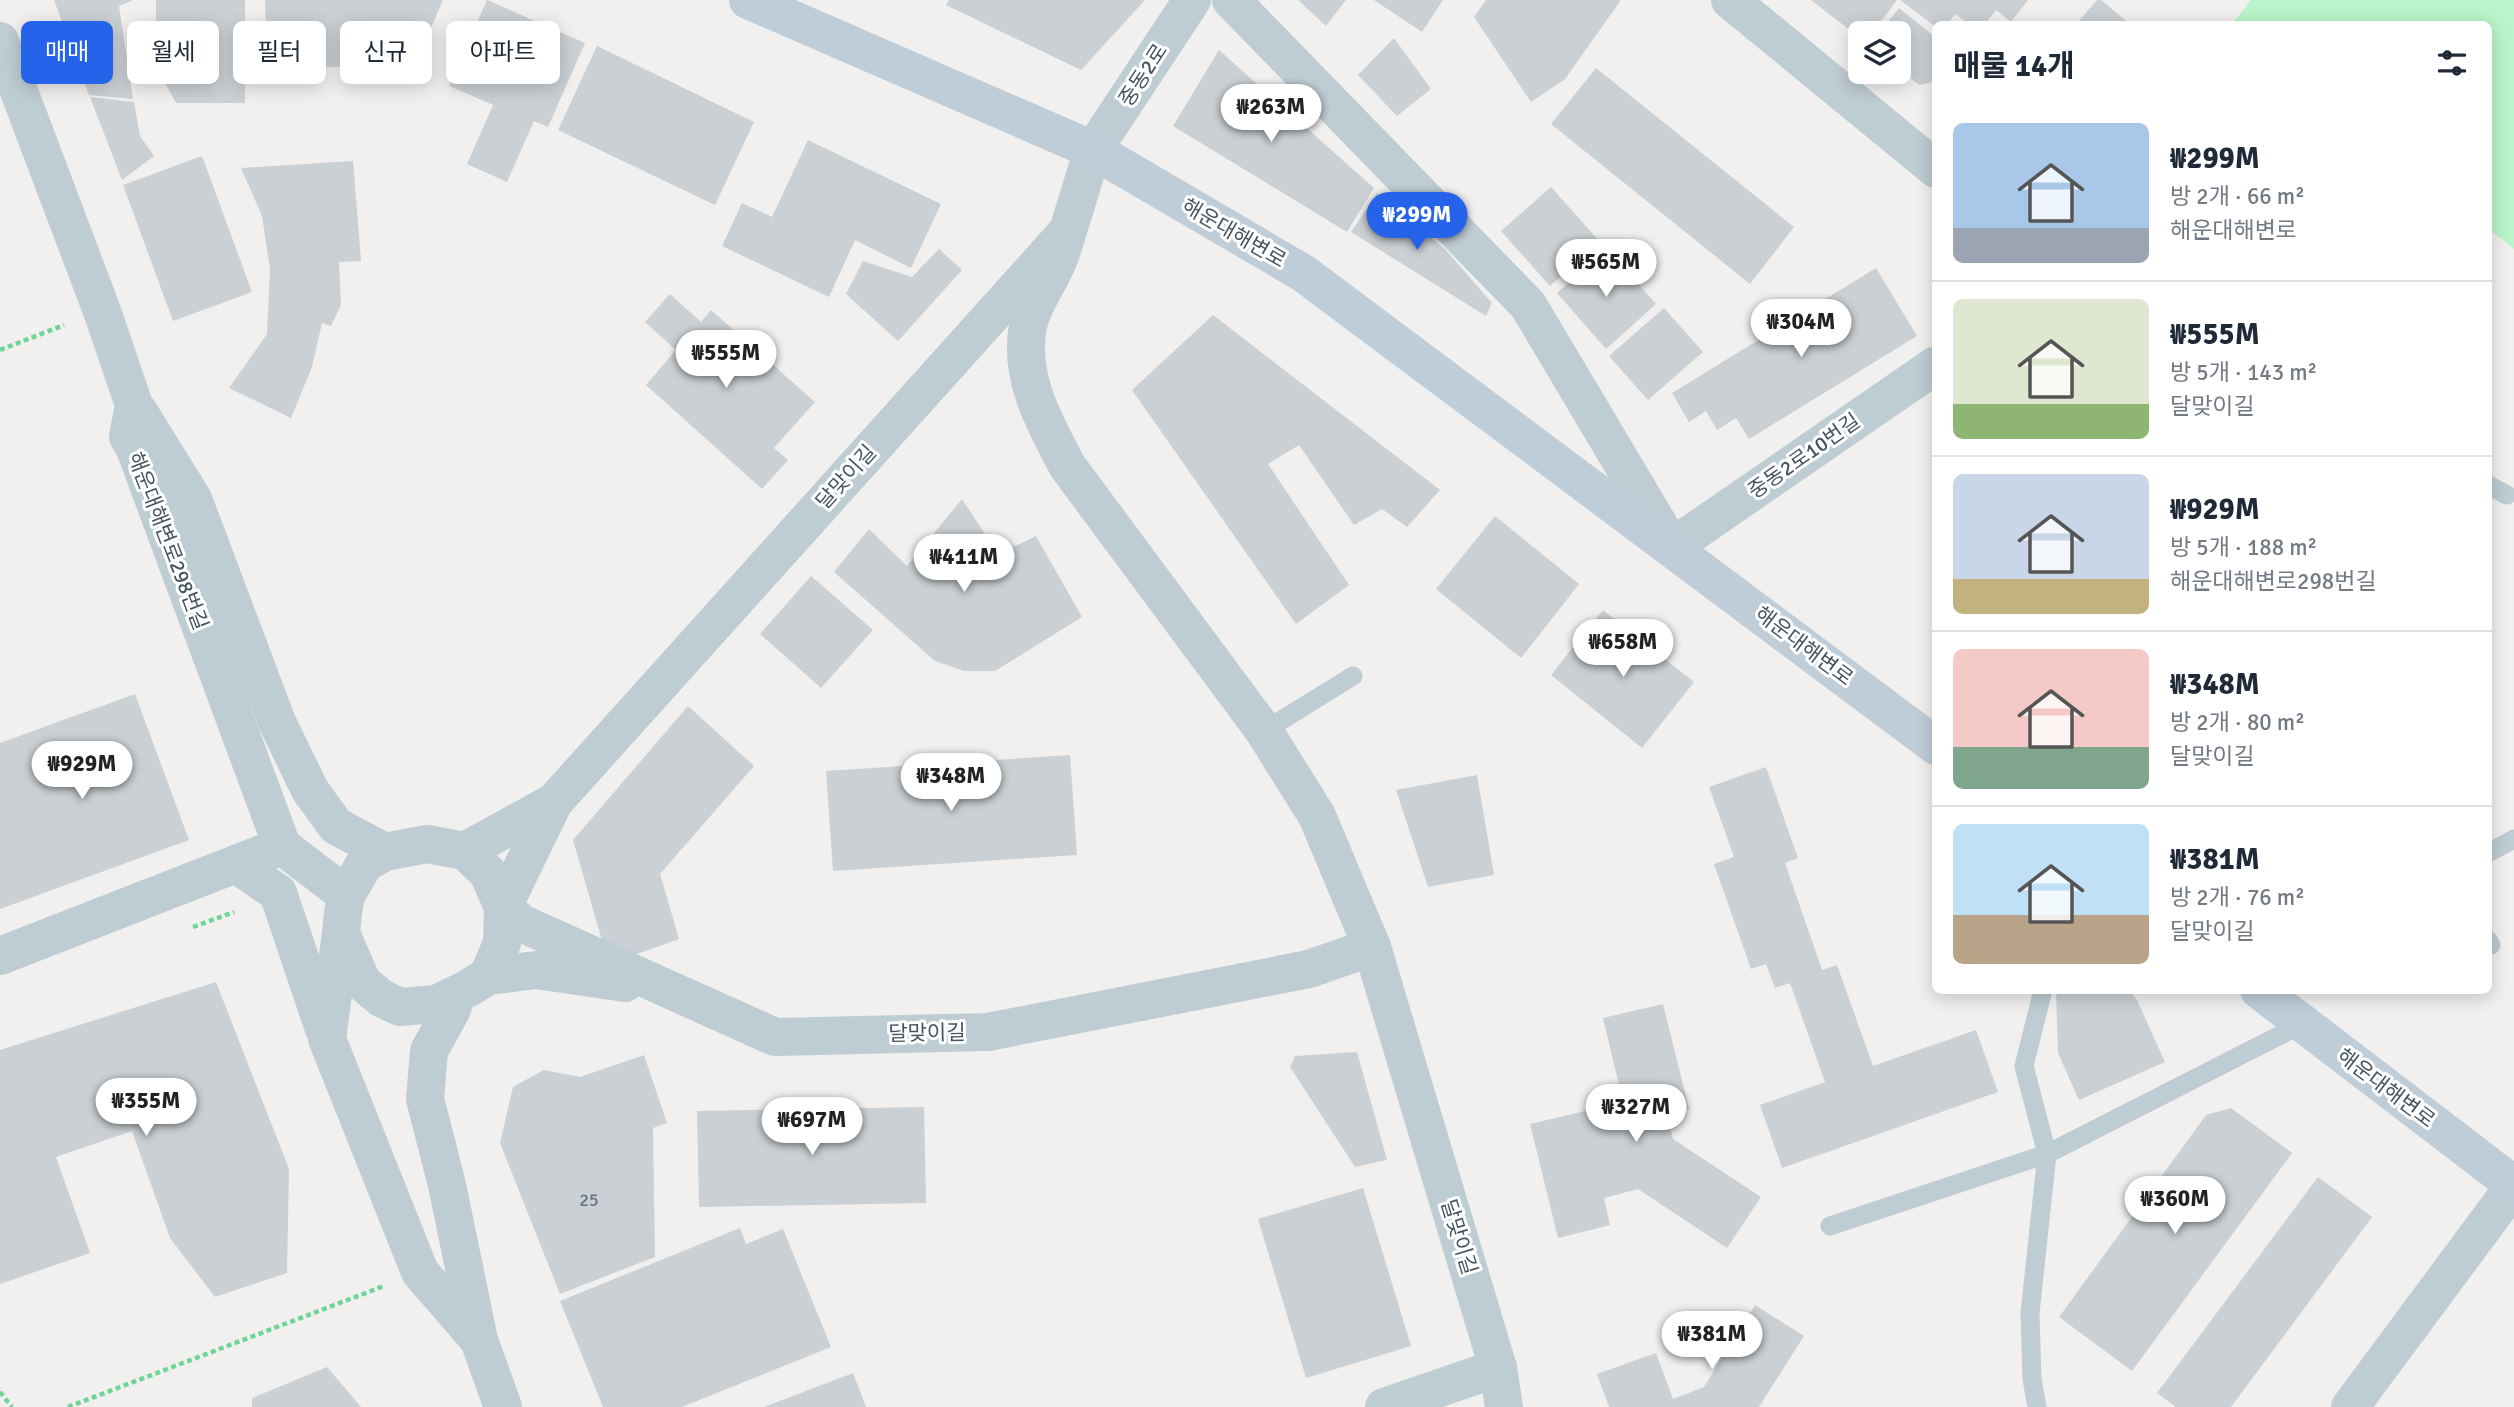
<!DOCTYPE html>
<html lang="ko">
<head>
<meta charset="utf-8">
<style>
  :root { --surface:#fff; --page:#f2f2f3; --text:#1f2937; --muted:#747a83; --line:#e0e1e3; --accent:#2563eb }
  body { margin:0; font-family:Signika,"Noto Sans KR",sans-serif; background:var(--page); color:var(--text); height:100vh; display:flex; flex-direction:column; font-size:26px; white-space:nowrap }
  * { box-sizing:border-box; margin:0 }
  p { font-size:23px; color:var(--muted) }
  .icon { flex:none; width:38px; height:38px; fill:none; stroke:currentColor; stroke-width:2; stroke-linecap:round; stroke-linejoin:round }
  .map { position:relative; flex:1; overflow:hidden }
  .side { position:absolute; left:1932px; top:21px; width:560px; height:973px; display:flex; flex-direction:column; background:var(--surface); border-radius:10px; box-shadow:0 4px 18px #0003 }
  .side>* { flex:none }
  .guide { position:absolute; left:21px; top:21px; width:665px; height:63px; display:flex; gap:14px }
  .tools { position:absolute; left:1848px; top:21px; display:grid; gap:14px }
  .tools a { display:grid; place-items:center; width:63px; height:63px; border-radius:10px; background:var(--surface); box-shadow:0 4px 18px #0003; font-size:35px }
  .price { position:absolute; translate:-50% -60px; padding:0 16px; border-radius:24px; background:#fff; color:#222; font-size:23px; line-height:46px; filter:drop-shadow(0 2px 4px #0008) }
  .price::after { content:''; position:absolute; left:50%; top:42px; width:21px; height:16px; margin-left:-10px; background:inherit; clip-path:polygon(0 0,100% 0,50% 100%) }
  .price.current { background:var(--accent); color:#fff }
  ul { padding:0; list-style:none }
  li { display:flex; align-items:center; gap:21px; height:175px; padding:0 21px }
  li+li { border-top:2px solid var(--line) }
  li span { display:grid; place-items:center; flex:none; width:196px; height:140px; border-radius:10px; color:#555 }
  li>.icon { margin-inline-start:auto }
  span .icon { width:84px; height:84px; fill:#fffc; stroke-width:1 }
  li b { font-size:30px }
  h2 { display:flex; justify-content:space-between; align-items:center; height:84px; padding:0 21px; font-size:30px }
  .chip { padding:0 24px; border-radius:10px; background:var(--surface); box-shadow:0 4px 18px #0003; font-size:24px; line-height:63px }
  .chip.current { background:var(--accent); color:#fff }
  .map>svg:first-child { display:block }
  .green { fill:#b9f4ca }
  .building { fill:#cad0d4 }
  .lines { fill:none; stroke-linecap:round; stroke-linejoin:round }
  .path { stroke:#6dd598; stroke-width:4.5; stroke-dasharray:5 3.5; stroke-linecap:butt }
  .service { stroke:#beccd3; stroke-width:19 }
  .minor { stroke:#beccd3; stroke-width:38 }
  .tertiary { stroke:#beccd3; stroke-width:38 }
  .secondary { stroke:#becdd8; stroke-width:38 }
  .labels { text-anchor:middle; stroke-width:6; stroke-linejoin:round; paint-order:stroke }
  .number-label { font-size:18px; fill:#66747c }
  .street-label { font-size:21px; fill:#45555f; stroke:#fff }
</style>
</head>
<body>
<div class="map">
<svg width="2514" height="1407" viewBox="0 0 2514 1407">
  <rect width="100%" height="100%" fill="#f2efef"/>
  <!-- green -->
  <path class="green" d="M2251,0h263v249l-25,-20 -1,-205h-256z"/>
  <!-- building -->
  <path class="building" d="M54,0h79l-14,6 14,93 -44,-4z
    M156,0h89v103h-69l-20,-37z
    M265,0h178l-31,72 -16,-7 -129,4z
    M487,0l98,43 -37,84 -14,-6 -27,61 -40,-18 26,-59 -44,-19z
    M949,0h196l-64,70 -135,-65z
    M1298,0h48l-20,26z
    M1374,0h69l-21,32z
    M1486,0h135l-56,79 -34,23 -57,-85z
    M1811,0h86l-25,33h-12v5z
    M1900,0h128l-17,22 -15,-12 -11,14h-16l-14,-10 -7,10h-12v3z
    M2097,0h4l29,24h-54z
    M1899,8l37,30v43l-17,4 -20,-17v-35h-20z
    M1394,38l37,51 -34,27 -39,-41z
    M597,46l157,76 -39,83 -157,-75z
    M1219,50l155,138 -27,44 -174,-106z
    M1596,68l198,159 -44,57 -199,-160z
    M90,97l44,5 6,34 14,20 -32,24z
    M808,140l133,64 -30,64 -56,-28 -26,57 -107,-51 20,-43 30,14z
    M202,156l50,136 -79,29 -50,-136z
    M353,161l8,100 -22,1 2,43 -10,21 -9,-3 -10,44 -21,51 -62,-30 38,-54 3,-65 -8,-53 -21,-48z
    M1551,187l49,55 -50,44 -49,-55z
    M1377,193l68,56 47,54 -6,13 -135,-84z
    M939,249l23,21 -64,71 -52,-47 17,-33 49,16z
    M1607,249l49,55 -50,45 -49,-56z
    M1876,268l41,68 -168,103 -13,-21 -19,12 -11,-19 -17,11 -17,-29z
    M670,294l31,28 10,-12 104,92 -41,46 14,12 -26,29 -116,-104 30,-35 -31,-28z
    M1664,308l39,44 -55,48 -39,-44z
    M1213,315l227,175 -33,37 -25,-18 -28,16 -55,-80 -31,19 81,121 -53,39 -164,-234z
    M962,499l36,55 38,-18 46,81 -87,54h-31l-29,-10 -101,-89 35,-43 38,37z
    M1495,516l84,68 -58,74 -85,-69z
    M811,576l62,54 -52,58 -61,-54z
    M1603,610l91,72 -52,66 -91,-73z
    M135,694l54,146 -189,69v-166z
    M688,706l66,60 -94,108 19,65 -53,19 -23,-14 -30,-104z
    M1070,755l7,100 -244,16 -7,-100z
    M1766,767l32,91 -13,5 37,107 15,-5 36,101 103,-36 22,62 -216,76 -22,-63 65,-23 -35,-99 -15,5 -9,-24 -15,5 -37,-105 20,-7 -25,-70z
    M1477,775l17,100 -66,12 -32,-97z
    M216,982l73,187 -2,104 -72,24 -45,-59 -38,-107 -76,26 34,96 -90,31v-234z
    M2056,990h72l9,10 28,62 -86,38 -21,-47z
    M1663,1004l26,105 -22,5 6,25 88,58 -34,51 -89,-59 -34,9 6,27 -52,13 -28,-114 93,-22 -20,-84z
    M1357,1052l30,108 -32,7 -65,-100 5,-11z
    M644,1055l23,68 -14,5 2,129 -95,37 -60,-151 13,-56 31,-17 36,7z
    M924,1107l2,96 -227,4 -2,-96z
    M2231,1108l61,45 -160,218 -73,-54 147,-202z
    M2318,1177l54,40 -141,190h-55l-19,-14z
    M1363,1188l48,158 -105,32 -48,-159z
    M740,1228l6,16 37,-15 48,118 -149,60h-79l-43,-106z
    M1755,1305l49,31 -45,71h-150l-12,-33 59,-21 17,46 31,-12z
    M327,1367l34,40h-109v-9z
    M853,1373l13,34h-102z"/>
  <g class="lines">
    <!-- path -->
    <path class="path" d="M0,350l64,-25
      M193,927l41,-15
      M0,1392l12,15
      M68,1407l316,-121"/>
    <!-- service -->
    <path class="service" d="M2488,485l19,10
      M1264,731l89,-55
      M2488,853l26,-14
      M2488,940l3,5
      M1830,1226l217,-72 255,-130
      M2037,1407l-5,-28 -2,-66 17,-159 -23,-88 19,-76"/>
    <!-- minor -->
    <path class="minor" d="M1231,0l297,305 144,242 264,-182
      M1730,0l206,169
      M0,41l102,270 32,94 -6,32 7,12 147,397 64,49
      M1093,150l99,-150
      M139,412l54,87 84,223 33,68 26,36 49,26
      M554,802l-51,105 18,16 254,114 213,-5 321,-63 63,-22
      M427,844l38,7 23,22 15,34 -1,36 -14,33 -21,13 -31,15 -36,3 -19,-9 -19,-16 -21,-49 2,-20 3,-18 19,-32 20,-11z
      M465,851l89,-49 512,-569
      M236,864l42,29 46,136
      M341,933l-14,106 93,233 59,68
      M0,956l282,-110
      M488,976l48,-6 89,13
      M456,995l-4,14 -23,42 -4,48 22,86 32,155 24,67
      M1384,1407l114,-39"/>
    <!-- tertiary -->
    <path class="tertiary" d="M1093,150c-11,34 -21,69 -32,103 -8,25 -28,48 -33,73 -10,51 17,98 40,141l196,264 53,85 55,131 126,421 6,39
      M2350,1407l164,-221"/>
    <!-- secondary -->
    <path class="secondary" d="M748,0l345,150 210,123 633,473
      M2259,990l255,195"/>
  </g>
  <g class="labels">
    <!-- number labels -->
    <g class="number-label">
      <text x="589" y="1206">25</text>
    </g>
    <!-- street labels -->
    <g class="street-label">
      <text transform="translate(1143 75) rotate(-57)" y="7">중동2로</text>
      <text transform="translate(1234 233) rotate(30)" y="7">해운대해변로</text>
      <text transform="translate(1804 456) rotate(-35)" y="7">중동2로10번길</text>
      <text transform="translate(846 477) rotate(-48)" y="7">달맞이길</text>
      <text transform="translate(168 541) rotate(69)" y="7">해운대해변로298번길</text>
      <text transform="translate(1804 646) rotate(37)" y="7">해운대해변로</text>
      <text transform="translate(927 1033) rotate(-1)" y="7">달맞이길</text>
      <text transform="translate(2386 1088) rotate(37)" y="7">해운대해변로</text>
      <text transform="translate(1459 1237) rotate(73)" y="7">달맞이길</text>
    </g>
  </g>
</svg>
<div class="tools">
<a><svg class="icon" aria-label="layers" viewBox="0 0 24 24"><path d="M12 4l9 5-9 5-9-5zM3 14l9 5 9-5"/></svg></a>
</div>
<b class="price" style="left:1271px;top:144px">₩263M</b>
<b class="price current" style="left:1417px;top:252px">₩299M</b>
<b class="price" style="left:1606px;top:299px">₩565M</b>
<b class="price" style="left:1801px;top:359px">₩304M</b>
<b class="price" style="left:726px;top:390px">₩555M</b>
<b class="price" style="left:964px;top:594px">₩411M</b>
<b class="price" style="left:1623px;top:679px">₩658M</b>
<b class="price" style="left:82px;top:801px">₩929M</b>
<b class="price" style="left:951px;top:813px">₩348M</b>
<b class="price" style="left:146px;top:1138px">₩355M</b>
<b class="price" style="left:1636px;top:1144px">₩327M</b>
<b class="price" style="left:812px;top:1157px">₩697M</b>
<b class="price" style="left:2175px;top:1236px">₩360M</b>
<b class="price" style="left:1712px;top:1371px">₩381M</b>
<div class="guide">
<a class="chip current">매매</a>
<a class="chip">월세</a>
<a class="chip">필터</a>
<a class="chip">신규</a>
<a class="chip">아파트</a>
</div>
<section class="side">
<h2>매물 14개<svg class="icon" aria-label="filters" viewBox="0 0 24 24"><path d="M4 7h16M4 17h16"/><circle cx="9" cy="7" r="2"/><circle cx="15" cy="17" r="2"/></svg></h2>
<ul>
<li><span style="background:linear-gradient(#a9c7e8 75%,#9aa5b1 0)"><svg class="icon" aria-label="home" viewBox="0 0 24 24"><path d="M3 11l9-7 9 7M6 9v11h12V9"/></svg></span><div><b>₩299M</b><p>방 2개 · 66 m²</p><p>해운대해변로</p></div></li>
<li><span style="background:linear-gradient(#dfe7d0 75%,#8fb573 0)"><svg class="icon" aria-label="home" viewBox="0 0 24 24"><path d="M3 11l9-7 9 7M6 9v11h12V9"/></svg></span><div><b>₩555M</b><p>방 5개 · 143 m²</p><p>달맞이길</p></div></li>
<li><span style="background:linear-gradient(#c9d6e8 75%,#c2b280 0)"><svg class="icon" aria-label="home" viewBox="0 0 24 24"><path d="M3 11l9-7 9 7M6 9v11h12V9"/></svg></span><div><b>₩929M</b><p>방 5개 · 188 m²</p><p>해운대해변로298번길</p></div></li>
<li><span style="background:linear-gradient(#f6c9c9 70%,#7fa58c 0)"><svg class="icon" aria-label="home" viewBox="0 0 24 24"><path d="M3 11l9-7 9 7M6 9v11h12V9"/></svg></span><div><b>₩348M</b><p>방 2개 · 80 m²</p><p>달맞이길</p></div></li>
<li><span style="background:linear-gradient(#bfe0f5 65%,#b9a48a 0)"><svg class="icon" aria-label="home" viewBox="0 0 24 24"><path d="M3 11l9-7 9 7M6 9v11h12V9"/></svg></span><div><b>₩381M</b><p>방 2개 · 76 m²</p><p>달맞이길</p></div></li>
</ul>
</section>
</div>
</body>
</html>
